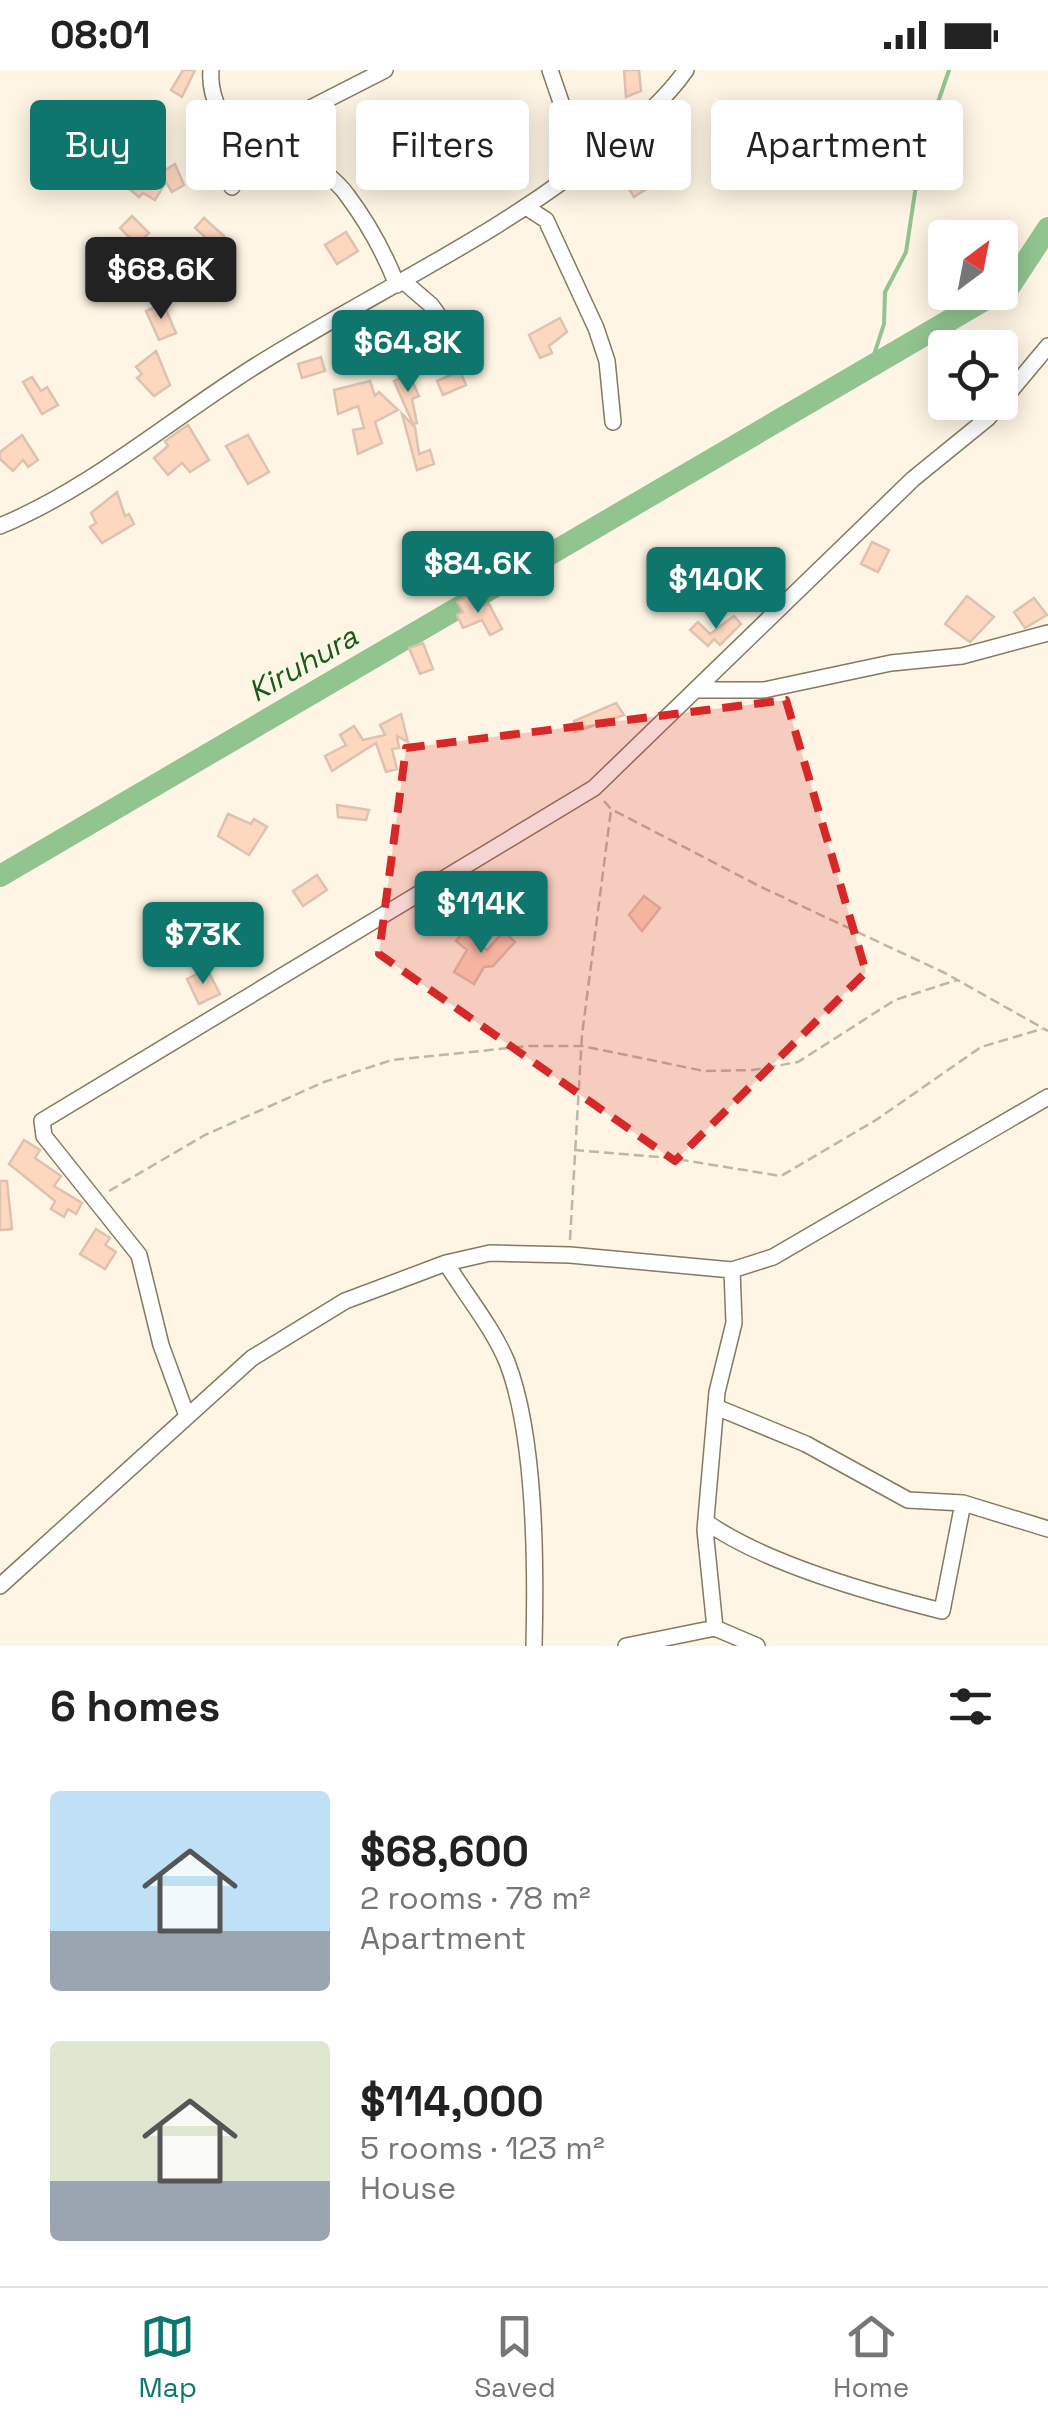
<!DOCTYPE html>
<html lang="en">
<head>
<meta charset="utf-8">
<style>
  :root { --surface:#fff; --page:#f6f6f6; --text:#222; --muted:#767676; --line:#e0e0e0; --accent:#0f766e }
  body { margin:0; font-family:"Space Grotesk",sans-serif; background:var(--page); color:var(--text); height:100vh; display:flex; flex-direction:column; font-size:38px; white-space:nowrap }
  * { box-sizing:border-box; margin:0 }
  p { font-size:32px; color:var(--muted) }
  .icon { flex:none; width:55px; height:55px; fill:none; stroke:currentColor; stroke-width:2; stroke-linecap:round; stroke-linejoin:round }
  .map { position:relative; height:1576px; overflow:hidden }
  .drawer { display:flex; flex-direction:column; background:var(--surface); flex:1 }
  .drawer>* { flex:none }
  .banner { position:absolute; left:30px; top:30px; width:990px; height:90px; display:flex; gap:20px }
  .needle { width:65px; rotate:32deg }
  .buttons { position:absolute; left:928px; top:150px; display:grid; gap:20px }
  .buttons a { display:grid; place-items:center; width:90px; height:90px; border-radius:10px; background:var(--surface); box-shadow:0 5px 25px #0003; font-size:50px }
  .price { position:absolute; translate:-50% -85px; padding:0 22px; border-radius:10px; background:var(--accent); color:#fff; font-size:32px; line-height:65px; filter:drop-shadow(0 2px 5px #0008) }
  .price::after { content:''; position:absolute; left:50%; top:60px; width:30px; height:22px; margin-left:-15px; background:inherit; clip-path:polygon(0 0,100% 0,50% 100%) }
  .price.selected { background:#222; color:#fff }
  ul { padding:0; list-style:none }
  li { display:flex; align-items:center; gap:30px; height:250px; padding:0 50px }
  li span { display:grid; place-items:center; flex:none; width:280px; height:200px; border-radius:10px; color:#555 }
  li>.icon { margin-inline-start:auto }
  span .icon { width:120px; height:120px; fill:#fffc; stroke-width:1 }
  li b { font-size:42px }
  h2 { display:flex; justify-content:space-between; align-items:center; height:120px; padding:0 50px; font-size:42px }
  .chip { padding:0 35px; border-radius:10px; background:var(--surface); box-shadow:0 5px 25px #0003; font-size:35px; line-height:90px }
  .chip.selected { background:var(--accent); color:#fff }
  .status { display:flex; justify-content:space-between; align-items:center; height:70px; padding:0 50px; background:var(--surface); direction:ltr }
  .status svg { height:28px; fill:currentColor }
  .menu { display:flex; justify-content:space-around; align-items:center; height:140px; border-top:2px solid var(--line); background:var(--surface); font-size:28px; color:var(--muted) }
  .menu a { display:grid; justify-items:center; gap:5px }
  .menu .selected { color:var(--accent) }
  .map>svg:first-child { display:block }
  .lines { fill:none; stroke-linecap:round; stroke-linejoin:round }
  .stream { stroke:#92c490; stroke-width:4 }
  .river { stroke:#92c490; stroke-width:22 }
  .building { fill:#fdd7be; stroke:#dec2b1; stroke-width:2.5 }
  .street-casing { stroke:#857960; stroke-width:18 }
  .path { stroke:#beb6a7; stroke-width:2.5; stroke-dasharray:10 5; stroke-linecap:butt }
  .street { stroke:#fff; stroke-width:15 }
  .marked { fill:#d62828; fill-opacity:0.2; stroke:#d62828; stroke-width:8; stroke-dasharray:20 12; stroke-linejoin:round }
  .labels { text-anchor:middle; stroke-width:8; stroke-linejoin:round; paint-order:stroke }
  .water-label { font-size:30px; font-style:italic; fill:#155c19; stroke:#fef5e4 }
</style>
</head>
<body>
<div class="status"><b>08:01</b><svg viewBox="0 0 49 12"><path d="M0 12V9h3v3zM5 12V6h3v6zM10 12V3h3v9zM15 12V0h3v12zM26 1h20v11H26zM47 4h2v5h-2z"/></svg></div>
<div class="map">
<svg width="1048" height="1576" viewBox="0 0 1048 1576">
  <rect width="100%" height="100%" fill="#fef5e4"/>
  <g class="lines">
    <!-- stream -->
    <path class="stream" d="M870,297l14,-43 1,-32 21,-40 15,-100 28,-82"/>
    <!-- river -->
    <path class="river" d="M1000,221l10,-5 38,-58
      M0,806l998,-584"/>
  </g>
  <!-- building -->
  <path class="building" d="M183,0h12l-13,27 -11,-7z
    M624,0h15l2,21 -15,6z
    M672,35l1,5 5,-2 5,16 -33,8 -2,-5z
    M128,92l21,18 26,-16 9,21 -12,7 -6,-10 -11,18 -12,-7 -4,4 -24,-20z
    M654,102l3,10 -23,15 -8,-13z
    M132,146l17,17 -12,12 -17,-17z
    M204,148l20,18 -9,10 -20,-18z
    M346,162l12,19 -21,13 -12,-19z
    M180,184l34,23 -8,11 -34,-22z
    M163,233l13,30 -17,7 -13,-29z
    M560,248l7,14 -18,14 3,7 -12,5 -11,-23z
    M156,281l14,34 -16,11 -17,-18 5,-4 -6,-7z
    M321,287l4,14 -23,7 -4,-14z
    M460,301l6,14 -23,10 -6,-14z
    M409,304l10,22 -7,3 5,24 -4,1 -19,-43z
    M32,307l9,14 6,-4 11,18 -16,9 -19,-32z
    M370,311l5,15 4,-4 19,18 -23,12 7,21 -24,11 -5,-24 11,-2 -6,-22 -20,8 -4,-24z
    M402,344l13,13 4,27 11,-4 4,14 -17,6z
    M188,355l21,35 -19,12 -8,-9 -14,12 -14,-17 14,-12 -3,-5z
    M22,365l16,25 -10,7 -5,-7 -10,11 -13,-12v-7z
    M248,365l21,37 -21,12 -22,-38z
    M117,422l8,24 4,-2 5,10 -32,19 -12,-16 6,-4 -5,-10z
    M872,472l17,8 -11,22 -17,-8z
    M657,488l19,21 -14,7 -13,-22z
    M467,526l9,12 13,-4 13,25 -12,6 -8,-15 -19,8 -6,-13 6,-3 -6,-10z
    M967,526l27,21 -24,25 -25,-18z
    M1034,528l13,17 -22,13 -11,-16z
    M734,546l7,8 -21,21 -6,-6 -6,7 -18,-16 8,-8 12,12z
    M423,573l10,26 -13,5 -11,-26z
    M616,633l8,12 -49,17 -1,-11z
    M401,644l7,28 -11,-6 2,12 -7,1 5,20 -11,3 -10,-29 -44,28 -7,-15 21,-11 -6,-10 14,-9 9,14 22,-5 -5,-10z
    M337,735l32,5 -3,10 -28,-3z
    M228,744l23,10 3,-5 13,8 -18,28 -31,-19z
    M317,805l10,15 -24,16 -10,-15z
    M644,826l16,12 -18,23 -13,-16z
    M247,839l8,14 -22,13 -8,-17z
    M504,861l11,11 -22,24 -9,1 -10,17 -20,-12 13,-22 -11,-9 7,-9 24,18z
    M207,899l13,25 -21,10 -12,-25z
    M24,1070l16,10 -5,8 26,18 -7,10 28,17 -6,11 -8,-5 -4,8 -13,-8 4,-8 -46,-37z
    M0,1111h7l5,48 -12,1z
    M96,1159l14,9 -5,7 11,7 -11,17 -25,-15z"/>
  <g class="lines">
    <!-- street casing -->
    <g class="street-casing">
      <path id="street" d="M211,0c-3,31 18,60 35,85l-14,32
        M550,0l24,70 1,34
        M299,43l-3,32c15,20 38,31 51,50 21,28 37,57 50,90
        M246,85l39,-34 100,-51
        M526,137l20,13 50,108 11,33 6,61
        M403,211l28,24 18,25
        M0,456c92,-38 172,-108 257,-161 118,-74 246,-131 354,-221 28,-23 54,-44 75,-74
        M695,620h69l127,-27 71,-7 86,-23
        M446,1193c19,31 47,65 61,99 29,75 29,203 27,284
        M716,1337l90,37 102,56 55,3 85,26
        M187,1346l-26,-71 -22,-90 -95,-119 -2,-15 552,-333 319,-309 75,-61 60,-72
        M706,1452c60,42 164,71 236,89l21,-108
        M0,1516l252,-228 93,-57 101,-38 44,-10 80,2 162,15 41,-13 275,-160
        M715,1558l42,18
        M626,1576l89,-18 -10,-98 12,-138 17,-69 -2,-53"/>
    </g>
    <!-- path -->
    <path class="path" d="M604,731l7,8 150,78 184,86 103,58
      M574,1080l96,8 111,18 95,-56 105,-73 61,-18
      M109,1121l96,-56 119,-53 68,-22 137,-14h53l122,25 49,-1 45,-8 97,-62 62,-20
      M570,1170l12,-205 29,-225"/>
    <!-- street -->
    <use href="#street" class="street"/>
  </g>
  <!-- marked area -->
  <path class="marked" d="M786,630l80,272 -191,189 -296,-207 27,-206z"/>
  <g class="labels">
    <!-- water labels -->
    <g class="water-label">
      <text transform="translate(303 594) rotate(-30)" y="10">Kiruhura</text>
    </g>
  </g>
</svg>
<div class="buttons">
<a><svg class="needle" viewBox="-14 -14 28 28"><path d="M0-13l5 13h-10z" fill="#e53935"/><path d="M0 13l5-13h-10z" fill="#767676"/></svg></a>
<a><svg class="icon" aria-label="locate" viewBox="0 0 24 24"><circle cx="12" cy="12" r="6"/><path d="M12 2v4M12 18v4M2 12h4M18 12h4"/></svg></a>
</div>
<b class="price selected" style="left:161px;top:252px">$68.6K</b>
<b class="price" style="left:408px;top:325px">$64.8K</b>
<b class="price" style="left:478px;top:546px">$84.6K</b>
<b class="price" style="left:716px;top:562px">$140K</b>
<b class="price" style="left:481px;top:886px">$114K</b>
<b class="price" style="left:203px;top:917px">$73K</b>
<div class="banner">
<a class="chip selected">Buy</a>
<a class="chip">Rent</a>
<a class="chip">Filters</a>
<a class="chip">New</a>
<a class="chip">Apartment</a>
</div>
</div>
<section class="drawer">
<h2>6 homes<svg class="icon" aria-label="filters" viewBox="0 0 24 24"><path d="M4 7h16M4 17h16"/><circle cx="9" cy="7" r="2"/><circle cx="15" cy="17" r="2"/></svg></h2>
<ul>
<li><span style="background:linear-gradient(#bfe0f5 70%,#9aa5b1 0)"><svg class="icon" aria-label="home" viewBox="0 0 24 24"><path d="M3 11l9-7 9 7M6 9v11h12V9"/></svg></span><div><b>$68,600</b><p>2 rooms · 78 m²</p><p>Apartment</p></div></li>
<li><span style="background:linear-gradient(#dfe7d0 70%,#9aa5b1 0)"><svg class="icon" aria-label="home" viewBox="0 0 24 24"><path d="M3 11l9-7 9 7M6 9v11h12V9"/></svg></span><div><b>$114,000</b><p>5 rooms · 123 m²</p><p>House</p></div></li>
</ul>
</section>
<nav class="menu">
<a class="selected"><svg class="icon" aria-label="map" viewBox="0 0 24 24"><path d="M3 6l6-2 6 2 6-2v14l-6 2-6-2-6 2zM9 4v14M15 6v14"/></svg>Map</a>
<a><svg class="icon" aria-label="saved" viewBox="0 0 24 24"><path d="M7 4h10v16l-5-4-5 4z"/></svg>Saved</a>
<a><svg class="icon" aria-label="home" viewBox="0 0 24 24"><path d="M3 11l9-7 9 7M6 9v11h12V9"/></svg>Home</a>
</nav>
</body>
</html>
